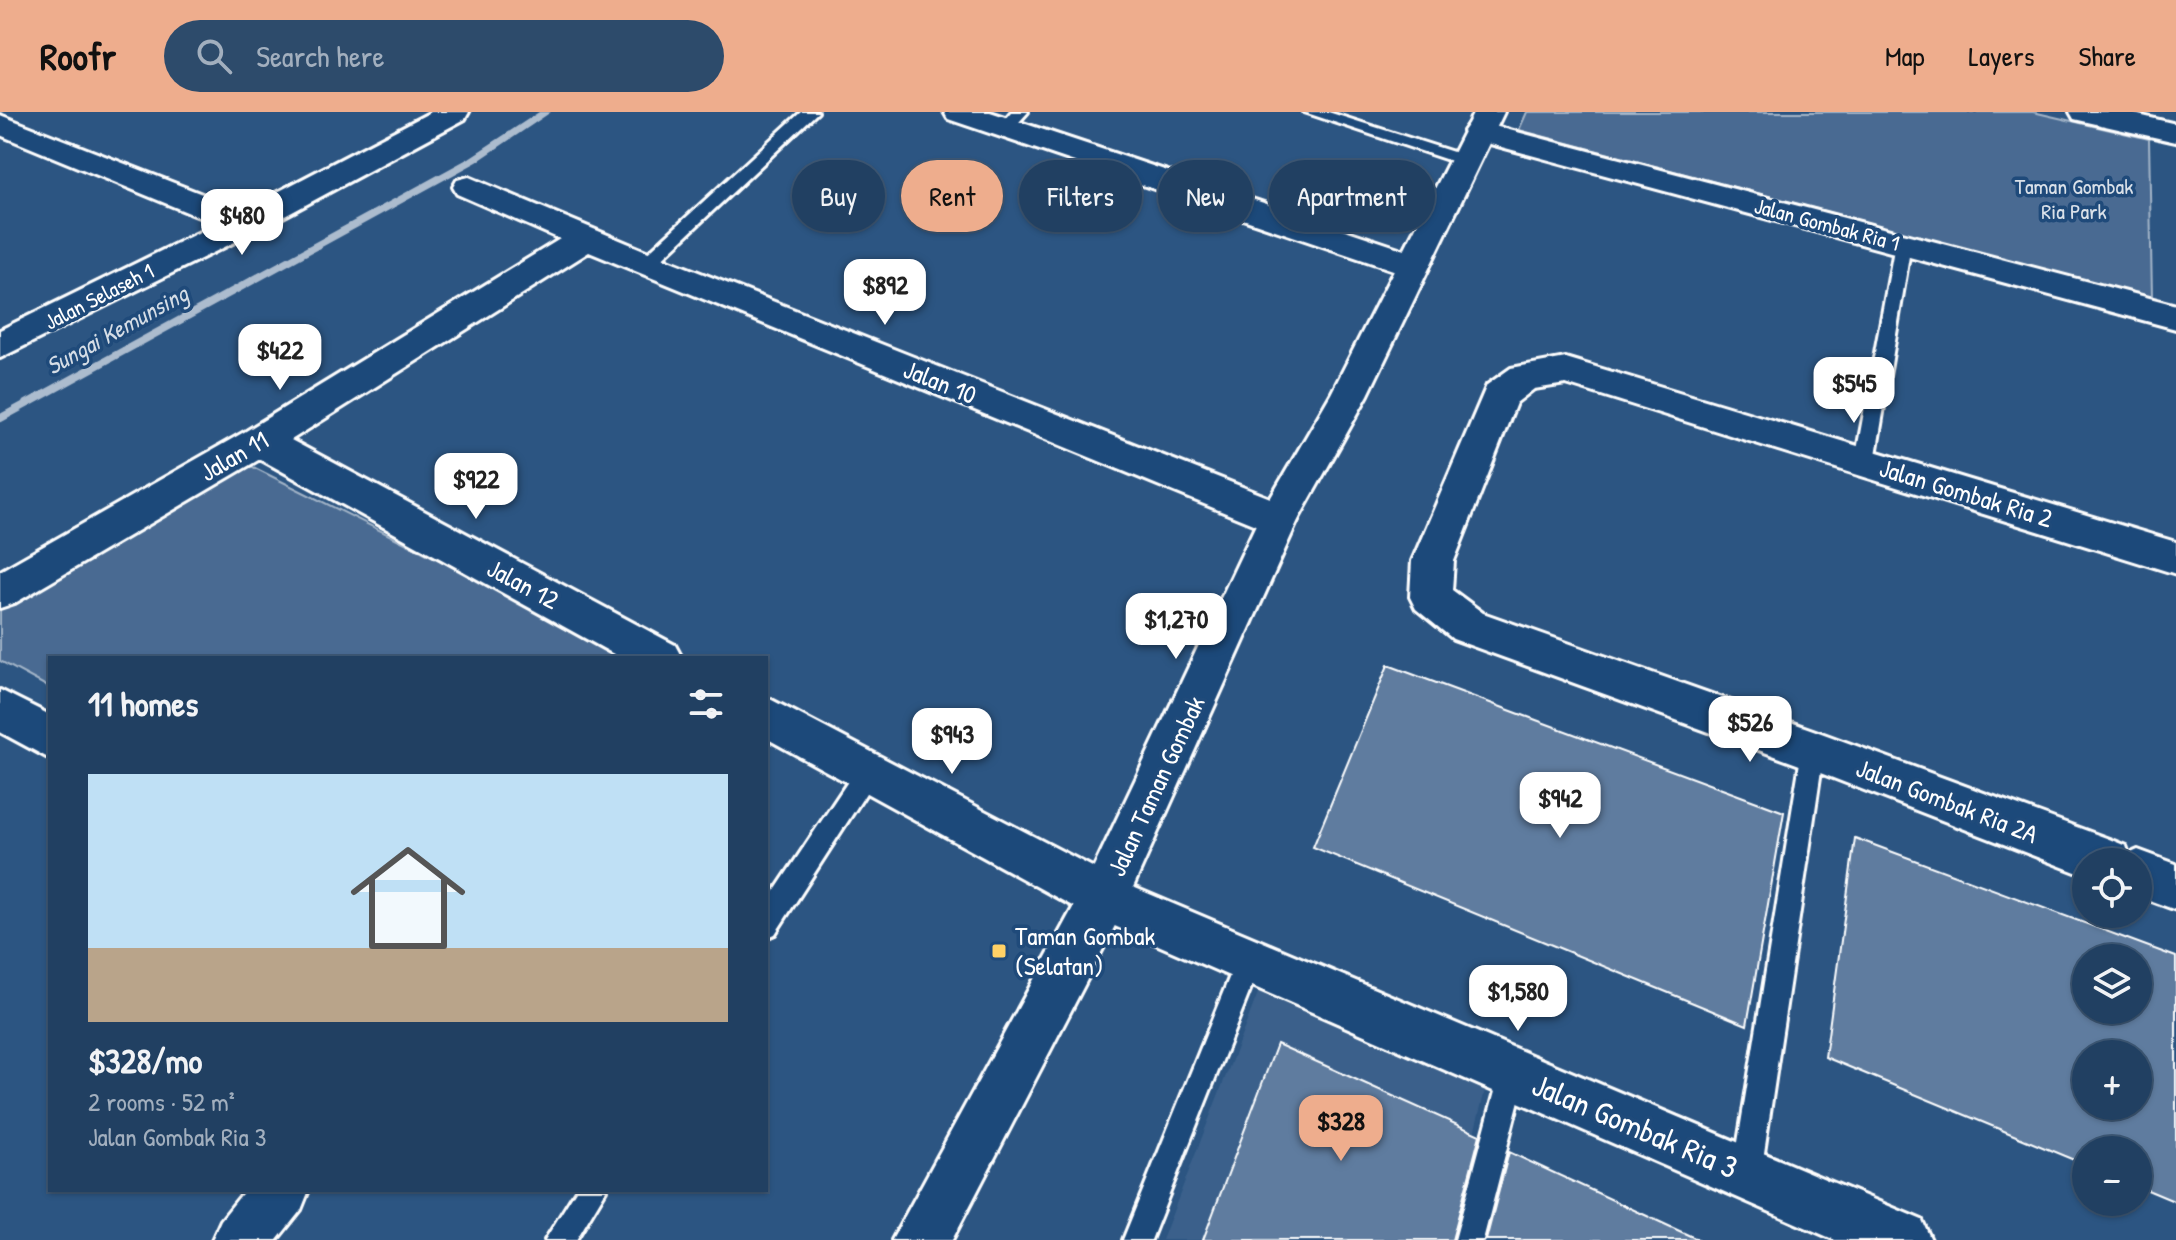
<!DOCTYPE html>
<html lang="en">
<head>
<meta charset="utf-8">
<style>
  :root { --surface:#214062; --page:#2d4b6b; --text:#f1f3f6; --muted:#a2afbe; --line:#3e5977; --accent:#eead8d }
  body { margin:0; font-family:"Patrick Hand",sans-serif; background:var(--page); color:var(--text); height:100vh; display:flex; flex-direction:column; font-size:30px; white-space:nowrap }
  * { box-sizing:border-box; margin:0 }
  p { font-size:26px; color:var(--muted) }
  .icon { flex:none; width:44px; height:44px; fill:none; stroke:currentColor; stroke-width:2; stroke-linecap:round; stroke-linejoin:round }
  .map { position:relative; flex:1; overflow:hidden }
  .side { position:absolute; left:48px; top:544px; width:720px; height:536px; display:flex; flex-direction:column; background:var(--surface); border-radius:0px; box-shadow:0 2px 6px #0004,0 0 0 2px var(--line) }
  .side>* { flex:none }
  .hud { position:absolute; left:792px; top:48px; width:760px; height:72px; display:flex; gap:16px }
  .buttons { position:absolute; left:2072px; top:736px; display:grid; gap:16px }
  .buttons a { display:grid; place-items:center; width:80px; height:80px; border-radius:50%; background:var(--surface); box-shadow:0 2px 6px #0004,0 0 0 2px var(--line); font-size:40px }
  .price { position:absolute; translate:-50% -68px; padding:0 18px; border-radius:16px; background:#fff; color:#222; font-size:26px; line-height:52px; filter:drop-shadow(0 2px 4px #0008) }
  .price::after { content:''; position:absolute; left:50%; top:48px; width:24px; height:18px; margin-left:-12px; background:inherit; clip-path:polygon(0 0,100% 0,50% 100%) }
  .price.selected { background:var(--accent); color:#111 }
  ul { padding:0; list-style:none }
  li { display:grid; align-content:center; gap:16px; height:424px; padding:0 40px }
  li+li { border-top:2px solid var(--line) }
  li span { display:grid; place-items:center; height:248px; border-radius:0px; color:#555 }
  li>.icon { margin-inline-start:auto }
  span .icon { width:144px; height:144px; fill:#fffc; stroke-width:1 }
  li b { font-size:34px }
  h2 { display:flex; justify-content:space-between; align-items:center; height:96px; padding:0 40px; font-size:34px }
  .pill { padding:0 28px; border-radius:36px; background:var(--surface); box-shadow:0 2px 6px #0004,0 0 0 2px var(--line); font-size:28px; line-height:72px }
  .pill.selected { background:var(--accent); color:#111 }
  header { display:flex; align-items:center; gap:48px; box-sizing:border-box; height:112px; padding:0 40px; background:var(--accent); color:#111 }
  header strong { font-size:38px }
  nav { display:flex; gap:44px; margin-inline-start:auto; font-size:28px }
  .search { width:560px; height:72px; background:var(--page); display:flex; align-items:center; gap:20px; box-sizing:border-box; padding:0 28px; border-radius:44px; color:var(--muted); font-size:30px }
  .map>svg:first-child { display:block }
  .built { fill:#3b618b }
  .green { fill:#486b92; stroke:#a4b5c8; stroke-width:2 }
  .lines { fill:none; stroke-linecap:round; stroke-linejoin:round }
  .stream { fill:#acbcce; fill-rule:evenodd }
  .building { fill:#5e7c9f; stroke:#fff; stroke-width:2; fill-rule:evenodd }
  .lane-casing { stroke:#fff; stroke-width:6 }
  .street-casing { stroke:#fff; stroke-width:6 }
  .secondary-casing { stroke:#fff; stroke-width:6 }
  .lane { fill:#1f4a7a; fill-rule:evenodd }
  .street { fill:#1f4a7a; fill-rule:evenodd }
  .secondary { fill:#1f4a7a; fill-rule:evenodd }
  .poi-dot { fill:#ffd166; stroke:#1f4a7a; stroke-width:3 }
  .labels { text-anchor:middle; stroke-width:7; stroke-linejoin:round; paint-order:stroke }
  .far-park-label { font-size:22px; fill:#dae1e9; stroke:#1f4a7a }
  .far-street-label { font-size:22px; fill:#fff; stroke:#1f4a7a }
  .far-water-label { font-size:24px; font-style:italic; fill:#d5dde6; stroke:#1f4a7a }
  .street-label { font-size:26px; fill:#fff; stroke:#1f4a7a }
  .poi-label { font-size:26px; fill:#fff; stroke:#1f4a7a; text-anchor:start }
  .near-street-label { font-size:32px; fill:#fff; stroke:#1f4a7a }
</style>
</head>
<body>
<header>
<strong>Roofr</strong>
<div class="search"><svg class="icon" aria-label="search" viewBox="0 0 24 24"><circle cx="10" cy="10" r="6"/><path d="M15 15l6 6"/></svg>Search here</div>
<nav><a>Map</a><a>Layers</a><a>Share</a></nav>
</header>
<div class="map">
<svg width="2176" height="1128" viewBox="0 0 2176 1128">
  <rect width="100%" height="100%" fill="#2c5582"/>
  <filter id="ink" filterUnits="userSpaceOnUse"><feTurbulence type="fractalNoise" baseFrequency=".0125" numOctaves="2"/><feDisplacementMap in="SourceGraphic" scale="16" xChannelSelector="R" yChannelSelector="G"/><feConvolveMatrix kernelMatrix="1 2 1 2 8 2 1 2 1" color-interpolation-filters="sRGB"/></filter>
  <g filter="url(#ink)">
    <!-- built -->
    <path class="built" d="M1260,876l227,95 -41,157h-284z"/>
    <!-- green -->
    <path class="green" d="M1527,0h506l116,27 3,159 -633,-168z
      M249,353l386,193h-585v30l-50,-27v-52z"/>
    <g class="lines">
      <!-- stream -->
      <path class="stream" d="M539,0h12l-74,50 -477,261v-9l469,-256z"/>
    </g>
    <!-- building -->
    <path class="building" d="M1388,553l396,147 -37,213 -434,-178z
      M1855,726l321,119v245l-38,-16v-36h-52v15l-261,-108zM2086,846h52v52h-52zM2086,942h52v52h-52z
      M1277,932l203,91 -28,105h-249z
      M1509,1040l190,88h-213z"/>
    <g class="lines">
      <!-- lane casing -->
      <g class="lane-casing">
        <path id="lane" d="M801,0h17l-166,156h-12l-3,-4 3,-4z
          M1011,0h17l-17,19h-12l-2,-3z
          M1304,0h24l141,45 2,3 -2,3h-12z
          M1903,126l8,6 -36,217 -3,5h-14l-3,-5 40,-217z
          M1813,628l8,3 3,7 -63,423 -4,10 -10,4 -10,-4 -4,-10 69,-423 3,-7z
          M867,650l8,3 4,7 -4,7 -100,155 -9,4v-34l93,-139z
          M1249,836l9,3 4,9 -111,280h-28l117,-289z
          M1513,948l9,4 4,9 -43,167h-28l45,-167 4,-9z
          M576,1078h30l-30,50h-31z"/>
      </g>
      <!-- street casing -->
      <g class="street-casing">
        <path id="street" d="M431,0h38l-4,7 -208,112 -257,127v-28l216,-106 -216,-89v-20l243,95z
          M944,0h46l433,144 5,8 -5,8 -12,3 -12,-3 -451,-153z
          M2070,0h56l50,12v18l-102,-23z
          M1479,10l697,183v24l-708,-191 -5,-7 5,-7z
          M469,65l189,79 635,251 6,11 -6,11 -14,5 -14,-5 -676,-277 -298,188 384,205 7,13h-61l-361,-199 -245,144 -15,5v-37l246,-140 314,-192 -103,-45 -4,-7 4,-7z
          M1566,246l610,184v32l-610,-190 -32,5 -18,14 -62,158 -2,29 31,23 330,117 296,109 17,7 3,8 9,-4 38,14v46l-38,-14v-34h-52v14l-289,-112 -344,-125 -37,-30 -6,-12 2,-36 75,-176 24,-17z
          M0,578l50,25v44l-50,-27z
          M766,585l355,185 801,338 9,20h-96l-748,-326 -321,-176z
          M245,1078h64l-8,20 -24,30h-65l9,-20z"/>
      </g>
      <!-- secondary casing -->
      <g class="secondary-casing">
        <path id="secondary" d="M1474,0h30l-136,283 -70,125 -177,394 -169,326h-60l195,-358 172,-364 72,-124z"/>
      </g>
      <!-- lane -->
      <use href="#lane" class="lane"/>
      <!-- street -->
      <use href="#street" class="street"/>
      <!-- secondary -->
      <use href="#secondary" class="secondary"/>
    </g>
  </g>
  <!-- markers -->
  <rect class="poi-dot" x="991" y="831" width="16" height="16" rx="4"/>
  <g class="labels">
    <!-- far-park labels -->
    <g class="far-park-label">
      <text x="2074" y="82">Taman Gombak<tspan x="2074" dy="25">Ria Park</tspan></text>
    </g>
    <!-- far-street labels -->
    <g class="far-street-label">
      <text transform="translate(1827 112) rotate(15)" y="8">Jalan Gombak Ria 1</text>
      <text transform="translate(99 184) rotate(-27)" y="8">Jalan Selaseh 1</text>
    </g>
    <!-- far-water labels -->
    <g class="far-water-label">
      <text transform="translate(117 218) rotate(-29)" y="8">Sungai Kemunsing</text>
    </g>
    <!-- street labels -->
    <g class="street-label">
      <text transform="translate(940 270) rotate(22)" y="9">Jalan 10</text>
      <text transform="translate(234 344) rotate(-30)" y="9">Jalan 11</text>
      <text transform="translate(1966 381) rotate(17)" y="9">Jalan Gombak Ria 2</text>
      <text transform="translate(523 472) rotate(28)" y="9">Jalan 12</text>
      <text transform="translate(1156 674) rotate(-65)" y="9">Jalan Taman Gombak</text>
      <text transform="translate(1947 689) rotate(21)" y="9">Jalan Gombak Ria 2A</text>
    </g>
    <!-- poi labels -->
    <g class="poi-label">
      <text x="1015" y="833">Taman Gombak<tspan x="1015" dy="30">(Selatan)</tspan></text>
    </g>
    <!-- near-street labels -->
    <g class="near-street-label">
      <text transform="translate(1635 1014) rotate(23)" y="11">Jalan Gombak Ria 3</text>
    </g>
  </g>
</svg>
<div class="buttons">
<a><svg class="icon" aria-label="locate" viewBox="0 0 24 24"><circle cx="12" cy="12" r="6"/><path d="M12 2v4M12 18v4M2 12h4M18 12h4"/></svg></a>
<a><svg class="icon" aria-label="layers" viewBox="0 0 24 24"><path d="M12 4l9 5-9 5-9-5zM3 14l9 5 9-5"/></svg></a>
<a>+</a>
<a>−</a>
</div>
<b class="price" style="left:242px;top:145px">$480</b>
<b class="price" style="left:885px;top:215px">$892</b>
<b class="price" style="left:280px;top:280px">$422</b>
<b class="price" style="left:1854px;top:313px">$545</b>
<b class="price" style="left:476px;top:409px">$922</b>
<b class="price" style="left:1176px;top:549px">$1,270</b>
<b class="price" style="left:1750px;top:652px">$526</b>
<b class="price" style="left:952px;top:664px">$943</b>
<b class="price" style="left:1560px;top:728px">$942</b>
<b class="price" style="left:1518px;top:921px">$1,580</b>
<b class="price selected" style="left:1341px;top:1051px">$328</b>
<div class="hud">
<a class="pill">Buy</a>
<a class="pill selected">Rent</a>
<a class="pill">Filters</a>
<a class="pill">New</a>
<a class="pill">Apartment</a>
</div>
<section class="side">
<h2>11 homes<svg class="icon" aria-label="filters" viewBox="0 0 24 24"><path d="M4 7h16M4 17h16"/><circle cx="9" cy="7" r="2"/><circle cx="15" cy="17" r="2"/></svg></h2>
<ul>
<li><span style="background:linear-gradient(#bfe0f5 70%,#b9a48a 0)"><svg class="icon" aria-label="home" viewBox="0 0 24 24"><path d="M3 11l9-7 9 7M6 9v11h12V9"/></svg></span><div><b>$328/mo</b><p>2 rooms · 52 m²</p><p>Jalan Gombak Ria 3</p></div></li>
</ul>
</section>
</div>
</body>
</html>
